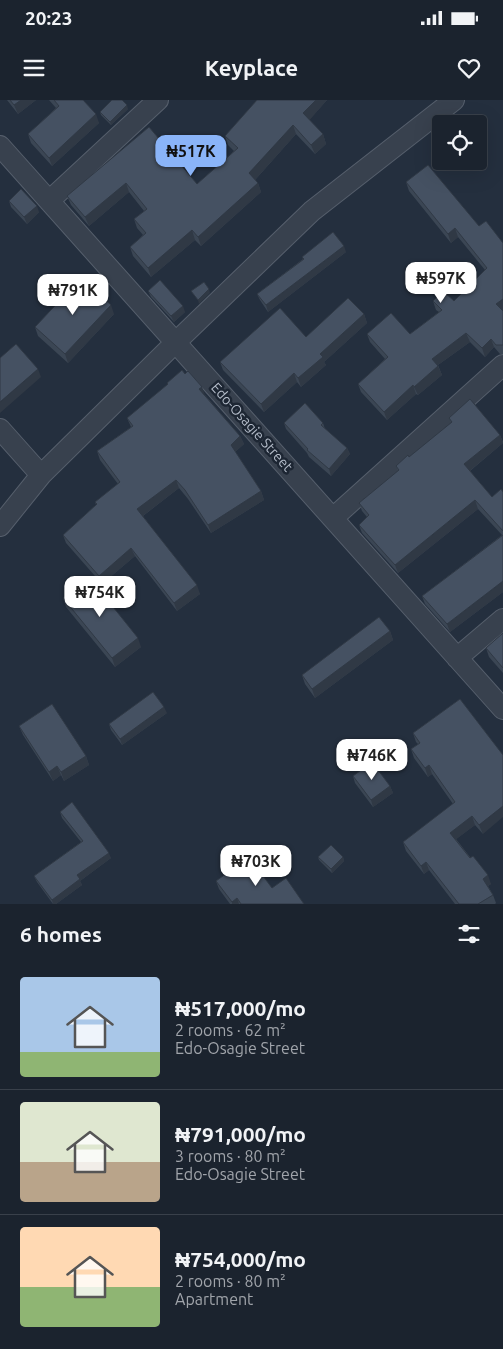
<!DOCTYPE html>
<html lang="en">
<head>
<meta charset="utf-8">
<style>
  :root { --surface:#1b232e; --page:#242b36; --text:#f1f3f6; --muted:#a0a4aa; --line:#39404a; --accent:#8ab4f8 }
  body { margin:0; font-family:Ubuntu,sans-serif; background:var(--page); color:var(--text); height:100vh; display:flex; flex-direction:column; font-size:19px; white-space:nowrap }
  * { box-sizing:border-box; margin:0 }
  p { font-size:16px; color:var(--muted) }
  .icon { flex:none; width:28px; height:28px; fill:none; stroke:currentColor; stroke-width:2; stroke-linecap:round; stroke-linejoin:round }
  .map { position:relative; height:804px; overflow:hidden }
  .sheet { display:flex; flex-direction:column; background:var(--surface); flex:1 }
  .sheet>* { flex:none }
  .tools { position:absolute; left:432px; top:15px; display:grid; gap:10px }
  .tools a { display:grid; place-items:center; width:55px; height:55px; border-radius:5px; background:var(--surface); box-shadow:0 5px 20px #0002,0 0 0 1px var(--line); font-size:25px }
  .price { position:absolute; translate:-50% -42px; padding:0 11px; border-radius:10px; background:#fff; color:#222; font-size:16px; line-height:32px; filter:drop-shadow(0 1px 2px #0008) }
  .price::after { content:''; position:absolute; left:50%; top:30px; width:15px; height:11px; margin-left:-8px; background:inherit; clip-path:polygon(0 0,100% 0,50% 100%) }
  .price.selected { background:var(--accent); color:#111 }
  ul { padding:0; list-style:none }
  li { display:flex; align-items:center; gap:15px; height:125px; padding:0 20px }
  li+li { border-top:1px solid var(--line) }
  li span { display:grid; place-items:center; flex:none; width:140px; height:100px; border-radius:5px; color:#555 }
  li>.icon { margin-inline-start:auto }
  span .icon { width:60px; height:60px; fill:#fffc; stroke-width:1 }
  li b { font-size:21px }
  h2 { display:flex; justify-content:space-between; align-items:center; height:60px; padding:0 20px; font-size:21px }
  .status { display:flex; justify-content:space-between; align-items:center; height:35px; padding:0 25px; background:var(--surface); direction:ltr }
  .status svg { height:14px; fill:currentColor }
  header { display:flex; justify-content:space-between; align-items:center; height:65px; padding:0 20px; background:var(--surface); font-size:22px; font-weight:600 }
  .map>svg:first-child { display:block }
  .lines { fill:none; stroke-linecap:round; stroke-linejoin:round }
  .minor-casing { stroke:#565f6c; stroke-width:22 }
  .minor { stroke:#38414e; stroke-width:20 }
  .wall { fill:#3b4654 }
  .shaded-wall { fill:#303945 }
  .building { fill:#455162; stroke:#303945 }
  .labels { text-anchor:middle; stroke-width:5; stroke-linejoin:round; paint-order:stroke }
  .street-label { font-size:14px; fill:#b4bcc9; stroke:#1d2633 }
</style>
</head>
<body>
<div class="status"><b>20:23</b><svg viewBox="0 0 49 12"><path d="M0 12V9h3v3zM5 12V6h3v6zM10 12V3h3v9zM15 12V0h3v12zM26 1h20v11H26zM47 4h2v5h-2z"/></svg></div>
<header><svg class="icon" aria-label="menu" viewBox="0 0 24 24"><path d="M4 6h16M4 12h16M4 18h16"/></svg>Keyplace<svg class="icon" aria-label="heart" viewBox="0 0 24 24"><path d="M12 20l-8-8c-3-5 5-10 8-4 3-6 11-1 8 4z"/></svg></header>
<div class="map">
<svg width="503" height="804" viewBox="0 0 503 804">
  <rect width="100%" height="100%" fill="#242f3e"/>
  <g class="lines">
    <!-- minor casing -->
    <g class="minor-casing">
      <path id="minor" d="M0,46l503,563
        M49,101l109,-101
        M0,329l41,46
        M333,418l170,-153
        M0,426l41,-51 135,-133 136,-131 142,-111
        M457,558l46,-39"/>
    </g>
    <!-- minor -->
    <use href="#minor" class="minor"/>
  </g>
  <!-- wall -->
  <path class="wall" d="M7,0h29l-18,14z
    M49,0h34l16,23 -47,43 -21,-23 -3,-9 28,-26z
    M257,0h70l-18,20 14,14 3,10 -11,10 -19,-20 -41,46 3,3 3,9 -60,54 -6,-6 -44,37 -18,-21 -3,-9 13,-12 -6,-7 -3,-9 10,-8 -15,-19 -40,34 -18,-21 -4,-9 82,-69 48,57 37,-33 -6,-6 -3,-9z
    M128,9l-17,16 -10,-10 -1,-3z
    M406,82l73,44 23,84 1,1v43h-3l-6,-7 -9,10 -15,-15 -32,23 4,10 -24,20 -2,-1 -29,26 -26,-28 -3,-8 27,-25 -15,-17 -3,-8h43l29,-22 -3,-2 -3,-9h21l31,-31 -27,-33 -7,6 -42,-52z
    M9,101l30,11 -12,12 -16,-17z
    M346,152l-78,60 -8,-12 -3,-6 46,-35 -1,-2z
    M148,191l37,21 -11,10 -23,-25z
    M114,214l-46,49 -30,-27 -3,-9z
    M364,214l3,9 -43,39 2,3 -25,22 -4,-5 -33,30 -41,-42 -3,-8 86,-25z
    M205,295l35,41 4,8 -9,8 26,39 3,9 -53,33 -23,-34 -9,-11 -36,28 57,78 -23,17 -42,-55 -33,28 -36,-41 -3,-8 33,-30 -1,-3 23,-18 -18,-24 -3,-9 34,-24 -4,-9z
    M449,318l51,17 3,7v1l-33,28 22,26 11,-5v100l-53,40 -25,-28 -3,-8 80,-61 -24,-26 -80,64 -36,-40 -3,-8 8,-8 -5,-6 -3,-8 39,-32 -2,-5 13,-9 42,-34z
    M284,323h39l2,6 22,19 3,6 -19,22 -22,-19 -2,-4 -21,-24z
    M63,498l78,49 -26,20 -49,-60z
    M390,531l3,9 -78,58 -10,-14 -3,-9z
    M503,533v40l-14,-16 -3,-9z
    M460,599l23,135 -8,-9 -19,14 35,45 -3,2 5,9 3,8 -1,1h-40l-26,-34 -5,4 -18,-23 -3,-9 50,-38 -21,-30 -4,3 -14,-19 -3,-9 7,-5 -2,-2 -3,-9z
    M167,613l-45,32 -11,-15 -2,-6z
    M19,626l67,30 3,9 -25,16 -3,-6 -8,6 -30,-46z
    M353,676l37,10 3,7 -20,14 -18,-24z
    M60,712l51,46 -31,23 2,4 -26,19h-3l-16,-22 -3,-6 47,-34 -19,-24z
    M318,757h25l1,4 -12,12 -13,-13z
    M216,781l56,7 32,16h-74l-11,-15z"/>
  <!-- shaded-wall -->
  <path class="shaded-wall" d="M21,0h15l-18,14 -4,-9z
    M316,0h11l-20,23 -4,-10z
    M127,5l1,4 -17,16 -1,-3z
    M96,14l3,9 -47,43 -3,-8z
    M293,25l3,9 -43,48 -4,-9z
    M323,34l3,10 -11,10 -4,-9z
    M126,83l3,9 -40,34 -4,-9z
    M258,83l3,9 -60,54 -3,-9z
    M37,106l2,6 -12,12 -3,-7z
    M455,128l3,9 -7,6 -3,-9z
    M192,130l3,10 -44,37 -3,-9z
    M344,146l2,6 -78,60 -2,-7z
    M209,189l1,4 -11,11 -1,-4z
    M503,199v11l-4,3 -3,-9z
    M111,205l3,9 -46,49 -3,-9z
    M183,206l2,6 -11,10 -3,-6z
    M364,214l3,9 -43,39 2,3 -25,22 -3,-9 22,-24z
    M466,233l4,9 -35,25 -3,-8z
    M491,239l3,8 -9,10 -3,-9z
    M438,266l4,9 -24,20 -4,-8z
    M38,269l3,8 -41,36v-11z
    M294,273l3,9 -33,30 -3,-8z
    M413,285l3,9 -29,26 -3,-8z
    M202,287l3,8 -6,-6z
    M500,335l3,8 -36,30 -3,-9z
    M240,336l4,8 -10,9 -3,-8z
    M347,348l3,6 -19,22 -2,-7z
    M176,380l3,8 -39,30 -3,-9z
    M261,391l3,9 -53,33 -3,-8z
    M475,400l3,9 -80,64 -3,-8z
    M131,448l4,8 -33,28 -3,-8z
    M503,481v11l-53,40 -3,-8z
    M197,485l3,9 -23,17 -3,-8z
    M390,531l3,9 -78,58 -3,-9z
    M138,538l3,9 -26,20 -3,-9z
    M164,607l3,6 -45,32 -2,-6z
    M86,656l3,9 -25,16 -3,-9z
    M429,665l3,9 -4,3 -3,-9z
    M57,666l4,9 -8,6 -4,-9z
    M390,686l3,7 -20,14 -2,-7z
    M503,706v11l-20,17 -4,-9z
    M472,716l3,9 -21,16 -4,-8z
    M109,753l2,5 -31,23 2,4 -26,19h-3l-1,-4 25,-25z
    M343,757l1,4 -12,12 -1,-4z
    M426,762l3,8 -5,4 -3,-8z
    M488,775l3,9 -5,3 -3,-8z
    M237,798l2,6h-7v-2z"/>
  <!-- building -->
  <path class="building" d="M10,0h11l-7,5z
    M54,0h29l13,14 -47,44 -21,-24 31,-28z
    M112,0h10l5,5 -17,17 -10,-10z
    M257,0h59l-13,13 20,21 -12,11 -18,-20 -44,48 9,10 -60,54 -6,-7 -44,38 -18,-21 16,-14 -12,-14 13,-10 -21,-26 -41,34 -18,-21 82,-69 48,57 41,-36 -13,-12z
    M428,65l51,61 7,-5 17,22v56l-7,5 7,7v34h-7l-5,-6 -9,9 -16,-15 -34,26 6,7 -24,21 -1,-2 -29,27 -26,-28 30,-27 -21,-23 24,-21 19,21 32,-24 -9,-9 10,-10 11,10 33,-33 -32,-40 -7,6 -42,-52z
    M21,89l16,17 -13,11 -15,-16z
    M333,132l11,14 -78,59 -9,-11 47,-35 -2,-2z
    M81,178l30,27 -46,49 -30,-27z
    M160,180l23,26 -12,10 -23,-25z
    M204,182l5,7 -11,11 -7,-9z
    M348,198l16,16 -44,40 3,3 -25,21 -4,-5 -33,31 -41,-42 60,-54 26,29z
    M16,244l22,25 -38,33v-44z
    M182,270l3,4 3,-3 14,16 -3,2 41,47 -9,9 30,46 -53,34 -23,-35 -9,-10 -39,29 60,76 -23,18 -43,-55 -32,28 -36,-41 34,-31 -2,-2 25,-20 -23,-31 36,-25 -6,-8 41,-34 -1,-1z
    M470,299l30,36 -36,29 28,33 9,-8 2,3v39l-28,-31 -80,65 -36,-40 10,-10 -10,-12 40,-33 -3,-4 12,-11 1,2 43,-35 -3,-4z
    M305,303l18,20 -2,2 26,23 -18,21 -22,-19 1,-1 -24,-26z
    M503,435v46l-56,43 -25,-28z
    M89,477l49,61 -26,20 -49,-60z
    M379,517l11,14 -78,58 -10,-14z
    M503,533v35l-17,-20z
    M153,592l11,15 -44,32 -11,-15z
    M460,599l43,56v51l-24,19 -7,-9 -22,17 20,25 3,-2 15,19 -5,4 10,16 -15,9h-19l-33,-42 -5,4 -18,-24 52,-40 -26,-37 -4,3 -14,-19 9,-6 -7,-10z
    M52,604l34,52 -25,16 -4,-6 -8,6 -30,-46z
    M372,662l18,24 -19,14 -18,-24z
    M72,702l37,51 -32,22 3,4 -28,21 -18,-24 49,-35 -23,-29z
    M331,745l12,12 -12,12 -13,-12z
    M249,757l23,31 14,-10 18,26h-63l-4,-6 -5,4 -16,-21z"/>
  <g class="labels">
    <!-- street labels -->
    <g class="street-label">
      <text transform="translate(252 327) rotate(48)" y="5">Edo-Osagie Street</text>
    </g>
  </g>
</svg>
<div class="tools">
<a><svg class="icon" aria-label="locate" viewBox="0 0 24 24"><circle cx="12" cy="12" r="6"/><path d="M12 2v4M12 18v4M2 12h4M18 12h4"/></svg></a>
</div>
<b class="price selected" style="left:191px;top:77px">₦517K</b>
<b class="price" style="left:441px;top:204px">₦597K</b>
<b class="price" style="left:73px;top:216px">₦791K</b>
<b class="price" style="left:100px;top:518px">₦754K</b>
<b class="price" style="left:372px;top:681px">₦746K</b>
<b class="price" style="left:256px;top:787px">₦703K</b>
</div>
<section class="sheet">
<h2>6 homes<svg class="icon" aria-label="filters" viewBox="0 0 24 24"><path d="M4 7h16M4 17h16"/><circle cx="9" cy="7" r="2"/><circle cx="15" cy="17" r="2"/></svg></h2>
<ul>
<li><span style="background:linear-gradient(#a9c7e8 75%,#8fb573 0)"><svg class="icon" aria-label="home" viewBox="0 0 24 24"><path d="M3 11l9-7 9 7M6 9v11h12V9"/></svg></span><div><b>₦517,000/mo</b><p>2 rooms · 62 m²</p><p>Edo-Osagie Street</p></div></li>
<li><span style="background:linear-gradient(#dfe7d0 60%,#b9a48a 0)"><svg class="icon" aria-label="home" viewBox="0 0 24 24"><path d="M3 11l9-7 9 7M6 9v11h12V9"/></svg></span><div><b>₦791,000/mo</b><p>3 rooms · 80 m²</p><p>Edo-Osagie Street</p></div></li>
<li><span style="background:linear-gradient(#ffd9b3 60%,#8fb573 0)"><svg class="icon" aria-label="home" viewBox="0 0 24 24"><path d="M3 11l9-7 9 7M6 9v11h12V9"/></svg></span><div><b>₦754,000/mo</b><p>2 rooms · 80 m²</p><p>Apartment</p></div></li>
</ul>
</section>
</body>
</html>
